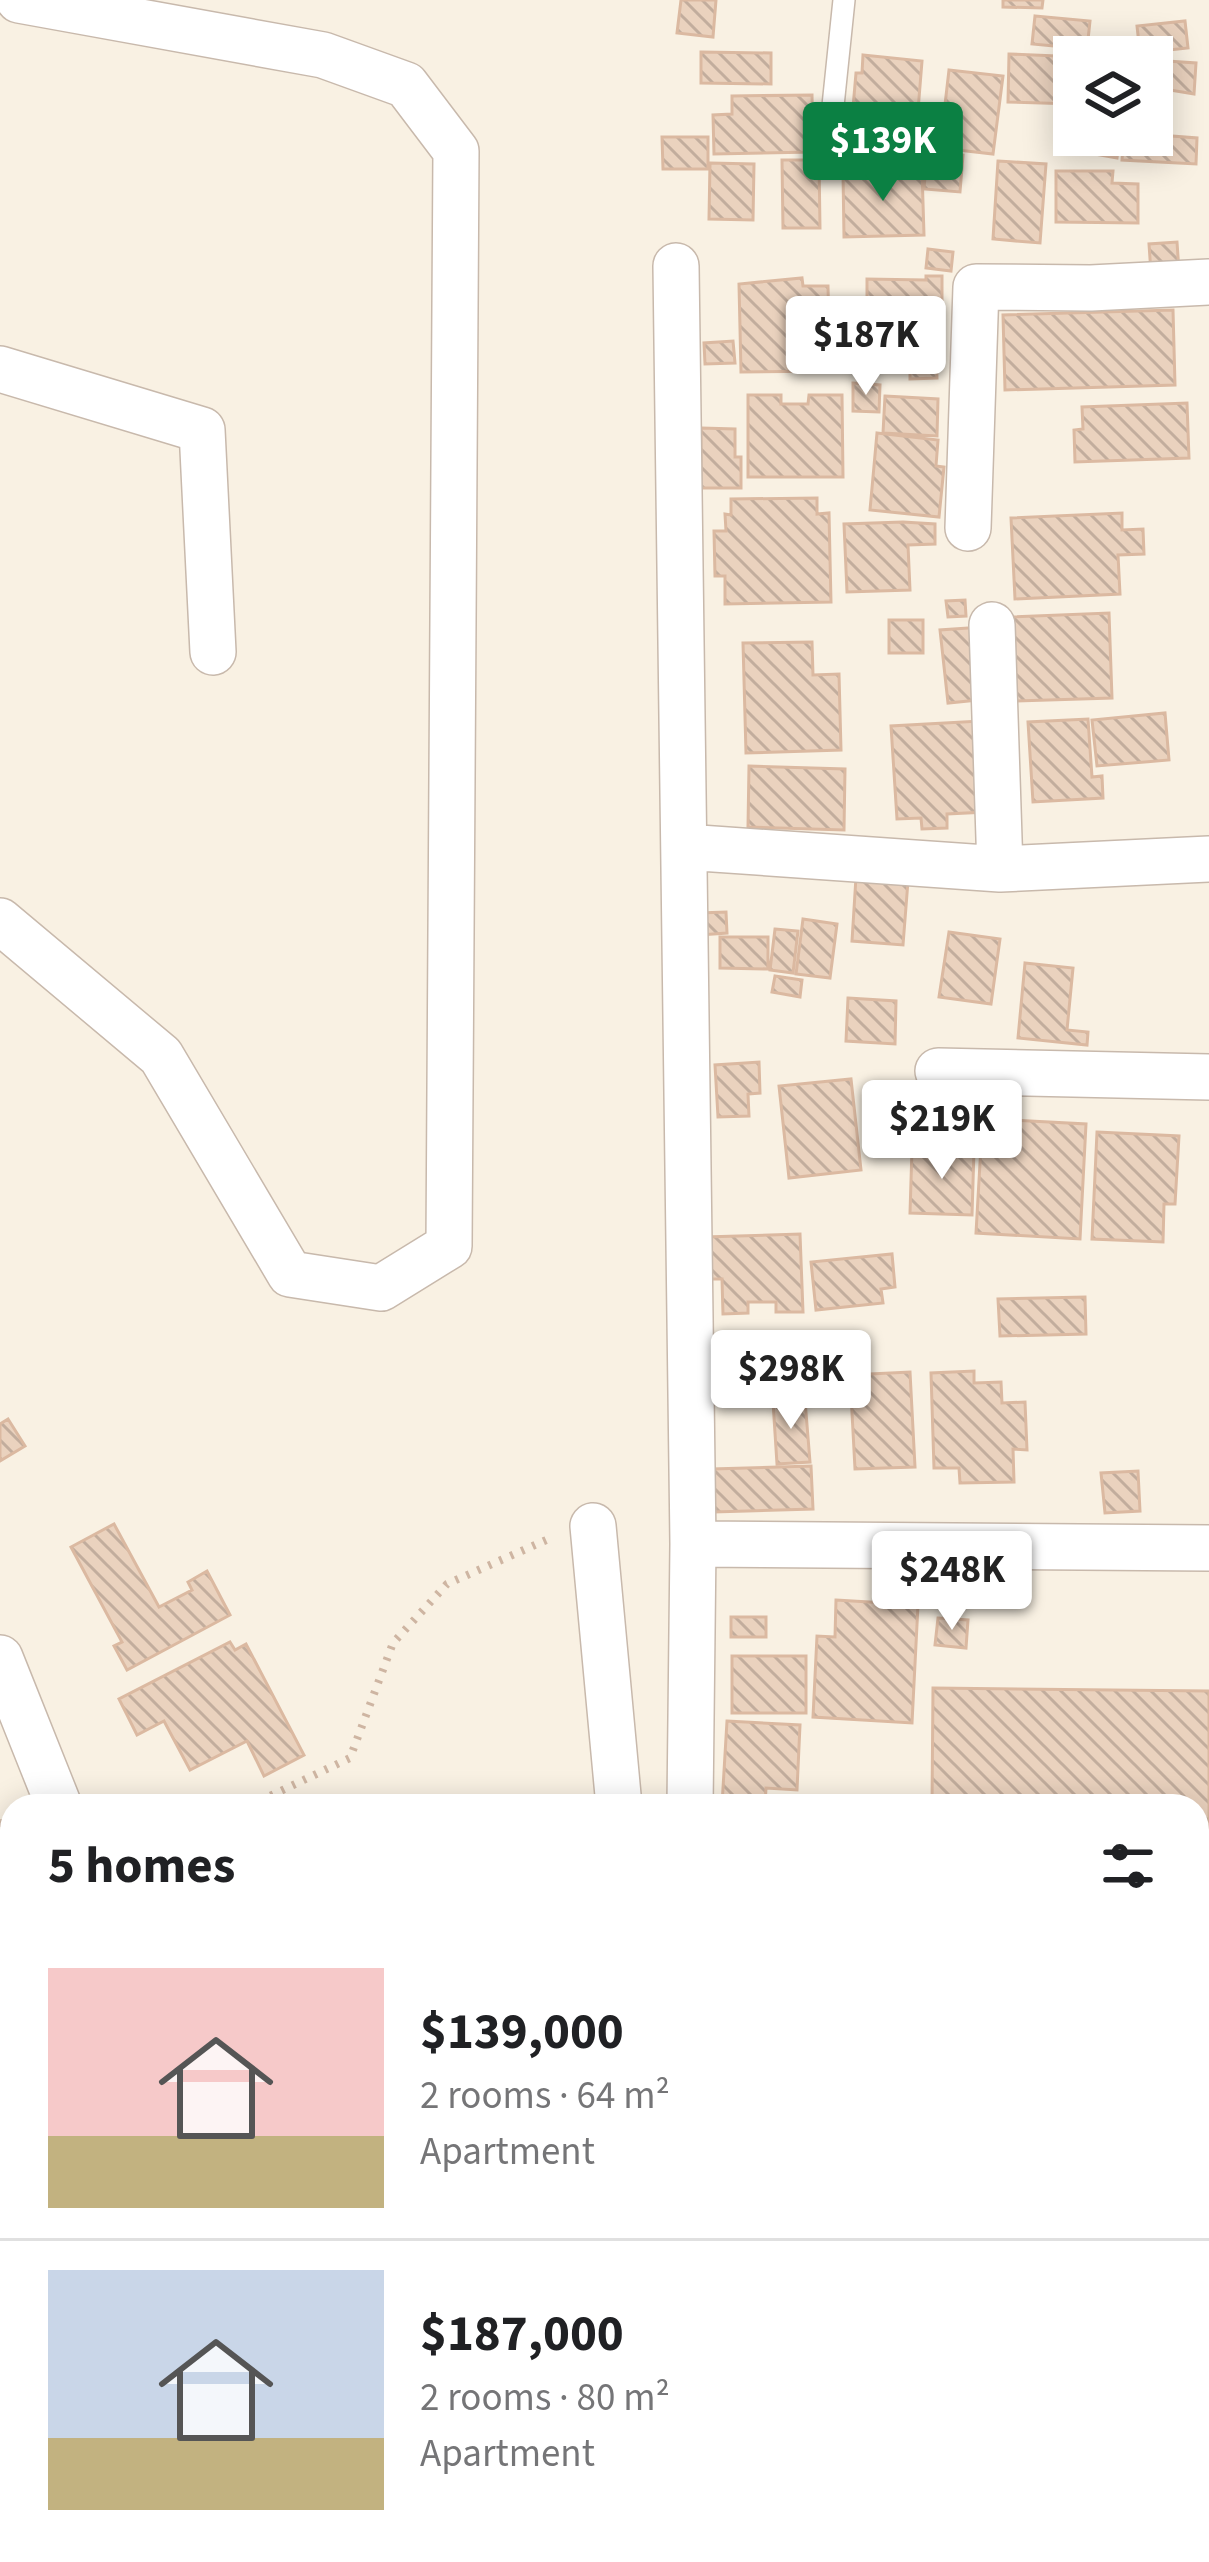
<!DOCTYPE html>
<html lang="en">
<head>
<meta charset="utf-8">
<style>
  :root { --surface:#fff; --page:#f6f6f6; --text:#202124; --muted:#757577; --line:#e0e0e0; --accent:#0b8043 }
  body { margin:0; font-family:"Source Sans 3",sans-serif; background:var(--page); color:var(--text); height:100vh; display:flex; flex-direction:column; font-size:45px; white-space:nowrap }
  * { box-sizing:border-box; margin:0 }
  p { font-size:39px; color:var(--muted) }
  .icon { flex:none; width:66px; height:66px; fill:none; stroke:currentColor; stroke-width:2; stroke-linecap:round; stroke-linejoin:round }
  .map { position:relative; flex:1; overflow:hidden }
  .sheet { position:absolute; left:0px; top:1794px; width:1209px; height:768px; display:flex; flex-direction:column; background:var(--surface); border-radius:36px 36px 0 0; box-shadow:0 6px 30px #0003 }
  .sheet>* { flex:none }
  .fabs { position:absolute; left:1053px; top:36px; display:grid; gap:24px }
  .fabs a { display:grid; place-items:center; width:120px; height:120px; border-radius:0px; background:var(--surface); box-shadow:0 6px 30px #0003; font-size:60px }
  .price { position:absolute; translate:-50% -102px; padding:0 27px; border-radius:12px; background:#fff; color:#222; font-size:39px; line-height:78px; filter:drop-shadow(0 3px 6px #0008) }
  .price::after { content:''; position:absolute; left:50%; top:72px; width:36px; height:27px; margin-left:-18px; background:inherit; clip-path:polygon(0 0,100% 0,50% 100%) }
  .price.active { background:var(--accent); color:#fff }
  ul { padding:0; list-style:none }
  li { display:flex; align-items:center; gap:36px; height:300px; padding:0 48px }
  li+li { border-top:3px solid var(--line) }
  li span { display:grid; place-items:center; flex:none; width:336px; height:240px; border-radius:0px; color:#555 }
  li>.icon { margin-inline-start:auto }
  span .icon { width:144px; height:144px; fill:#fffc; stroke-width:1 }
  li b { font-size:51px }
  h2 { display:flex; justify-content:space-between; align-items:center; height:144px; padding:0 48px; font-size:51px }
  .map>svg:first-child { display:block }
  .building { fill:url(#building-back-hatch); stroke:#dbb9a1; stroke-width:3 }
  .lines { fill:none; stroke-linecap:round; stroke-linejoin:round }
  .lane-casing { stroke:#c8b9ac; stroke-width:24 }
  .street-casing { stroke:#c8b9ac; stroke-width:48 }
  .path { stroke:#ceb5a2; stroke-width:8; stroke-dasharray:3 9; stroke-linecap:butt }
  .lane { stroke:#fff; stroke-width:21 }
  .street { stroke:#fff; stroke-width:45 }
</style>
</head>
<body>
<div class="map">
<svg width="1209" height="2562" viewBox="0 0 1209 2562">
  <defs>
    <pattern id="building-back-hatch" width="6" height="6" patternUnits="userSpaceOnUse" patternTransform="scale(3)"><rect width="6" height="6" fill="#ead2be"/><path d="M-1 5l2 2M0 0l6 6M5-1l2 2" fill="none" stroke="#c2ad9d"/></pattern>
  </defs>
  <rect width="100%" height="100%" fill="#f9f1e3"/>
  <!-- building -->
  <path class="building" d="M681,0h35l-3,37 -36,-4z
    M1003,0h40l-1,8 -39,-1z
    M1035,16l55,5 -3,28 -55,-5z
    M1185,21l3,27 -48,5 -3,-27z
    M701,52l70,1v31l-70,-1z
    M1009,54l72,3h-7v47l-66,-2z
    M863,55l59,6 -8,99 -65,-6 7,-81h6z
    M1152,60l44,3 -2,31 -42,-7z
    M949,70l54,6 -10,78 -53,-6z
    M1152,92h10l-3,43 38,3 -1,26 -74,-4 2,-25h28z
    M812,95l1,57 -99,2 -1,-39 19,-1v-18z
    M1081,135l39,1 -3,22 -39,-7z
    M662,137h46v32h-45z
    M927,151l36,4 -3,37 -36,-3z
    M782,160h37l1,68h-37z
    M998,161l48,3 -6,79 -47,-4z
    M710,163l44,1 -1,56 -44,-1z
    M922,171l2,64 -80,2 -1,-64z
    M1056,171h57l-1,12 26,1v39l-82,-1z
    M1177,242l2,29 -28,2 -2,-29z
    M928,249l25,3 -2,19 -25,-3z
    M926,276h16v57l-75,-2v-52l59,1z
    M802,278l1,8h25l2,85 -89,1 -2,-88z
    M1173,310l2,75 -170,5 -2,-75z
    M733,341l2,22 -30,1 -1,-21z
    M936,342l1,36 -27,1v-36z
    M853,383l27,2 -1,27 -26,-1z
    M748,395h33v9h27l1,-9h33l1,82h-95z
    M885,396l53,3 -1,37 -54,-3z
    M1187,403l2,55 -114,4 -1,-32 9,-1 -1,-22z
    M701,428l34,1v28h6v31h-40z
    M877,433l61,7 -2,26 8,1 -5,50 -69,-7z
    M817,498v16l12,-1 2,89 -106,2v-28h-10l-1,-45h12l-1,-17 6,1v-16z
    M1122,513v17l21,-1 1,25 -26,1 2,39 -105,5 -4,-81z
    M903,522l32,2v20l-27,1 2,45 -63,2 -3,-68z
    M965,600l1,16 -18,1 -2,-16z
    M1109,613l3,85 -99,3 -2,-84z
    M889,620h34v33h-34z
    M982,627l7,72 -41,4 -8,-73z
    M812,642l1,33 26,-1 2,76 -95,3 -3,-110z
    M1165,713l4,47 -72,6 -5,-46z
    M1088,719l4,58 10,-1 1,22 -70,4 -5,-80z
    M980,721l6,91 -39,2v14l-25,1 -1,-11 -24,1 -6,-93z
    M749,766l96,3 -1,61 -96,-3z
    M856,877l52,4 -5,64 -51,-4z
    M726,912l1,21 -27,2 -1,-22z
    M803,919l34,5 -7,54 -34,-4z
    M775,929l23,2 -5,42 -23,-3z
    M949,932l51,7 -9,65 -52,-7z
    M720,937h48v32l-48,-1z
    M1025,963l48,5 -6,62 21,2 -1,13 -69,-7z
    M775,976l27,4 -2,17 -28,-5z
    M848,998l48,3 -1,43 -49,-3z
    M759,1062l1,31 -12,1 1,22 -31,1 -3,-52z
    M851,1079l10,91 -72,8 -10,-92z
    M1009,1120l77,4 -6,115 -104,-6 6,-105 26,1z
    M1097,1132l82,4 -4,68h-11l-1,38 -71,-3z
    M912,1149l62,1 -2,65 -62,-2z
    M800,1234l3,78h-27v-10h-28v11l-25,1 -1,-35h-16l-1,-42z
    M892,1254l3,33 -14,2 2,14 -67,7 -5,-48z
    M1085,1297l1,37 -86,2 -2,-37z
    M974,1371v12l27,-1 1,21 23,-1 2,48 -14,-1 1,33 -54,1 -1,-15h-25l-3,-95z
    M910,1372l5,95 -60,2 -5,-94z
    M805,1400l5,62 -33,2 -4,-62z
    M8,1419l17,27 -25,15v-37z
    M811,1466l2,43 -99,3 -2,-43z
    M1138,1471l2,40 -35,2 -4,-40z
    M114,1524l45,83 33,-17 -4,-8 19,-11 23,44 -103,55 -13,-24 8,-4 -51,-95z
    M836,1600l82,5 -6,118 -99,-6 4,-81 18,1z
    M731,1617h35v20h-35z
    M938,1618l30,2 -2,28 -31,-3z
    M230,1642l5,8 11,-6 58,111 -40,21 -17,-35 -57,29 -26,-49 -27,14 -18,-36z
    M732,1656h74v57h-74z
    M933,1688l276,3v137h-12v-22h-265z
    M727,1721l73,4 -3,65 -31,-2 -1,18 -43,-1z
    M1197,1854h8l1,62h-9z
    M1197,1941h12v54h-12z
    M10,1978h2v54l-12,1v-41l11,-1z
    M1197,2022l12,1v27h-12z
    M12,2226v92l-12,3v-92z
    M1197,2295h6l3,35 -9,1z
    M12,2348v118l-9,2 -3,-118z
    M284,2550h128v7l-128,3z
    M739,2550h61l1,12h-61z
    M872,2550h52l1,12h-52z
    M1071,2550h67l1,12h-66z"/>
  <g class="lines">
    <!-- lane casing -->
    <g class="lane-casing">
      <path id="lane" d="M831,125l13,-125"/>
    </g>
    <!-- street casing -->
    <g class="street-casing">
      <path id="street" d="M676,266l17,1278 -3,262
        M0,369l202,61 11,222
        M968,528l8,-241 115,1 118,-6
        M992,625l8,244
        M685,847l315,22 209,-10
        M0,921l161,135 129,218 91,14 68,-42 7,-1095 -50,-66 -83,-30 -304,-55
        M938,1071l271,6
        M593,1526l26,280
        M693,1544l516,4
        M0,1658l59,148
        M1197,2076l12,-1
        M0,2121l12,-4
        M210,2550l1,12
        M639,2562v-12"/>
    </g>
    <!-- path -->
    <path class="path" d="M249,1806l101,-48 43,-115 54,-59 106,-47
      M0,1823l12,1"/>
    <!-- lane -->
    <use href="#lane" class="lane"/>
    <!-- street -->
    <use href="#street" class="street"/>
  </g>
</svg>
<div class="fabs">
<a><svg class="icon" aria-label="layers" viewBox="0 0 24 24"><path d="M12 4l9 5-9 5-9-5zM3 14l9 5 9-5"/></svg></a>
</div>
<b class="price active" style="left:883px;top:204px">$139K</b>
<b class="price" style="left:866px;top:398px">$187K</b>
<b class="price" style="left:942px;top:1182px">$219K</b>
<b class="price" style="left:791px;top:1432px">$298K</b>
<b class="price" style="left:952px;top:1633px">$248K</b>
<section class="sheet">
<h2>5 homes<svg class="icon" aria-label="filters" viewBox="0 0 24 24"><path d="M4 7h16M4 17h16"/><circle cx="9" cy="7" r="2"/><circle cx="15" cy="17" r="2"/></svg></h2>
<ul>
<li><span style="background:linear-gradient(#f6c9c9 70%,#c2b280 0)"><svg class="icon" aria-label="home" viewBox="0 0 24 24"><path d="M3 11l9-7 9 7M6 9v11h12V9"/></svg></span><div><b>$139,000</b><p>2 rooms · 64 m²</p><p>Apartment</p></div></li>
<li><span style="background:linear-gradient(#c9d6e8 70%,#c2b280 0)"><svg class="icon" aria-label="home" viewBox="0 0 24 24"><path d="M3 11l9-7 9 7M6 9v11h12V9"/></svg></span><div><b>$187,000</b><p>2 rooms · 80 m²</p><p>Apartment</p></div></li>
</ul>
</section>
</div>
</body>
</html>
